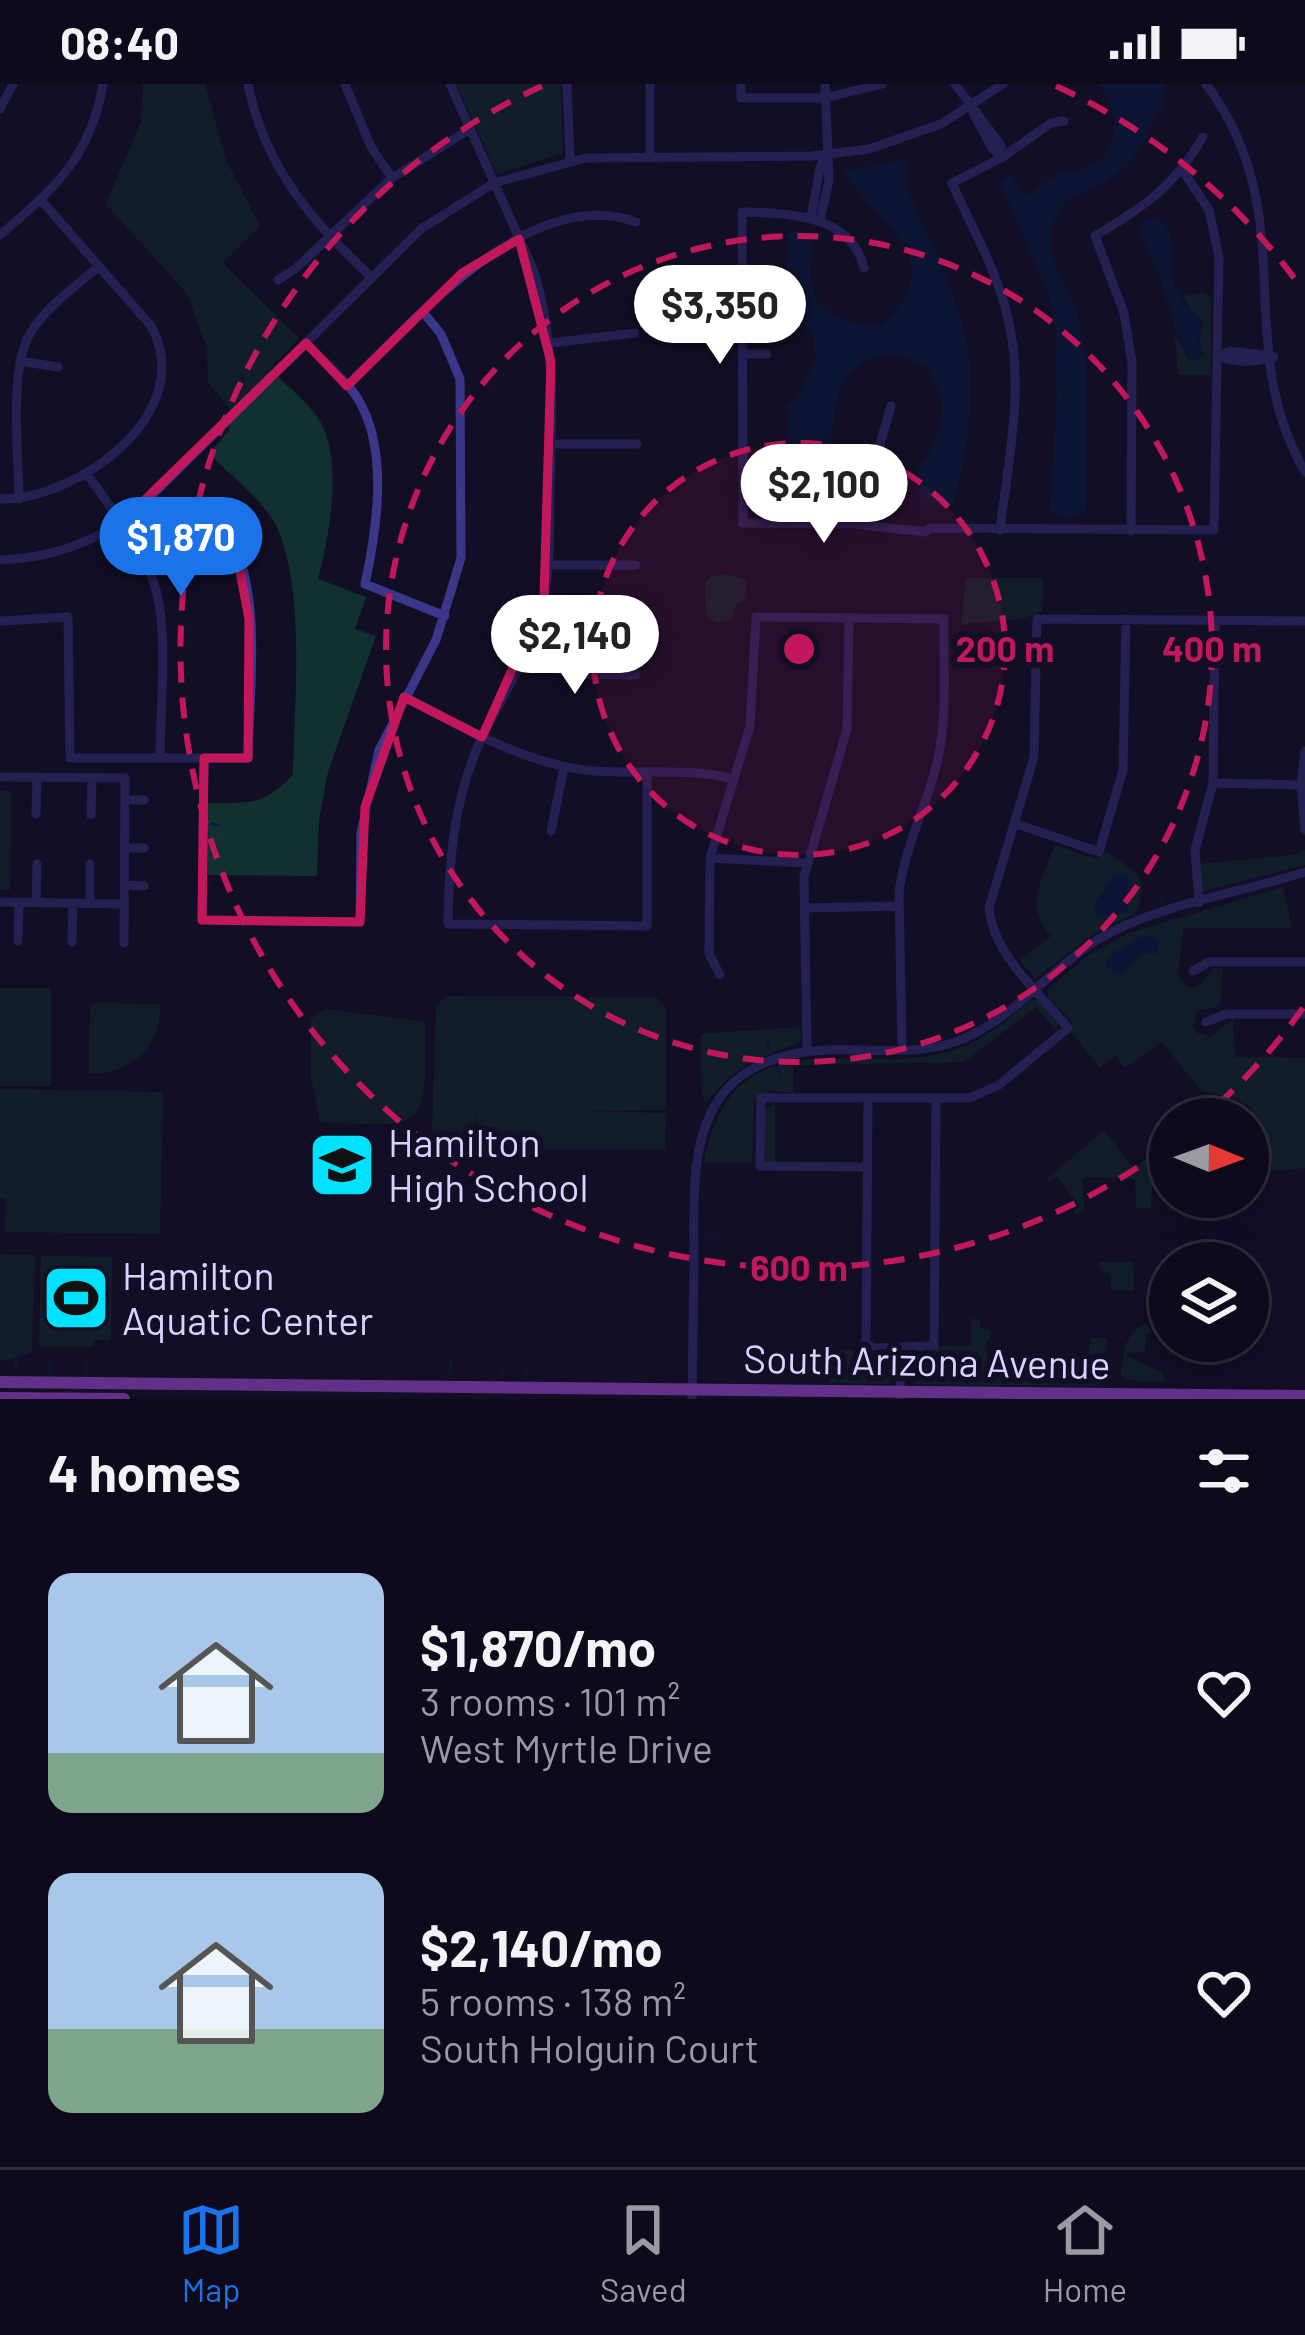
<!DOCTYPE html>
<html lang="en">
<head>
<meta charset="utf-8">
<style>
  :root { --surface:#0e0a1c; --page:#171325; --text:#f1f3f6; --muted:#9b9aa3; --line:#2e2b3b; --accent:#1a73e8 }
  body { margin:0; font-family:Barlow,sans-serif; background:var(--page); color:var(--text); height:100vh; display:flex; flex-direction:column; font-size:45px; white-space:nowrap }
  * { box-sizing:border-box; margin:0 }
  p { font-size:39px; color:var(--muted) }
  .icon { flex:none; width:66px; height:66px; fill:none; stroke:currentColor; stroke-width:2; stroke-linecap:round; stroke-linejoin:round }
  .map { position:relative; height:1315px; overflow:hidden }
  .panel { display:flex; flex-direction:column; background:var(--surface); flex:1 }
  .panel>* { flex:none }
  .needle { width:78px; rotate:91deg }
  .controls { position:absolute; left:1149px; top:1014px; display:grid; gap:24px }
  .controls a { display:grid; place-items:center; width:120px; height:120px; border-radius:50%; background:var(--surface); box-shadow:0 6px 30px #0003,0 0 0 3px var(--line); font-size:60px }
  .price { position:absolute; translate:-50% -102px; padding:0 27px; border-radius:42px; background:#fff; color:#222; font-size:39px; line-height:78px; filter:drop-shadow(0 3px 6px #0008) }
  .price::after { content:''; position:absolute; left:50%; top:72px; width:36px; height:27px; margin-left:-18px; background:inherit; clip-path:polygon(0 0,100% 0,50% 100%) }
  .price.on { background:var(--accent); color:#fff }
  ul { padding:0; list-style:none }
  li { display:flex; align-items:center; gap:36px; height:300px; padding:0 48px }
  li span { display:grid; place-items:center; flex:none; width:336px; height:240px; border-radius:24px; color:#555 }
  li>.icon { margin-inline-start:auto }
  span .icon { width:144px; height:144px; fill:#fffc; stroke-width:1 }
  li b { font-size:51px }
  h2 { display:flex; justify-content:space-between; align-items:center; height:144px; padding:0 48px; font-size:51px }
  .status { display:flex; justify-content:space-between; align-items:center; height:84px; padding:0 60px; background:var(--surface); direction:ltr }
  .status svg { height:33px; fill:currentColor }
  .dock { display:flex; justify-content:space-around; align-items:center; height:168px; border-top:3px solid var(--line); background:var(--surface); font-size:33px; color:var(--muted) }
  .dock a { display:grid; justify-items:center; gap:6px }
  .dock .on { color:var(--accent) }
  .map>svg:first-child { display:block }
  .green { fill:#113130 }
  .water { fill:#071d46 }
  .lines { fill:none; stroke-linecap:round; stroke-linejoin:round }
  .stream { stroke:#071d46; stroke-width:3 }
  .minor { stroke:#3b3788; stroke-width:9 }
  .major { stroke:#c45aff; stroke-width:12 }
  .marked { fill:none; stroke:#c2185b; stroke-width:9; stroke-linejoin:round }
  .ring { fill:none; stroke:#c2185b; stroke-width:6; stroke-dasharray:21 15 }
  .labels { text-anchor:middle; stroke-width:12; stroke-linejoin:round; paint-order:stroke }
  .poi-label { font-size:39px; fill:#d9d3ff; stroke:#120e26; text-anchor:start }
  .street-label { font-size:39px; fill:#d9d3ff; stroke:#120e26 }
  .centre { fill:#c2185b; stroke:#120e26; stroke-width:6 }
  .ring-label { font-size:36px; text-anchor:middle; font-weight:bold; fill:#c2185b; stroke:#120e26; stroke-width:12; stroke-linejoin:round; paint-order:stroke }
</style>
</head>
<body>
<div class="status"><b>08:40</b><svg viewBox="0 0 49 12"><path d="M0 12V9h3v3zM5 12V6h3v6zM10 12V3h3v9zM15 12V0h3v12zM26 1h20v11H26zM47 4h2v5h-2z"/></svg></div>
<div class="map">
<svg width="1305" height="1315" viewBox="0 0 1305 1315">
  <rect width="100%" height="100%" fill="#120e26"/>
  <!-- green -->
  <path class="green" d="M143,0h62l21,76 34,66 -37,37 76,75 -29,31c16,17 39,33 51,54 22,40 8,114 -3,156l48,18 -11,32 21,7 -48,136 -9,48 -2,56 -110,-1 1,-72c42,0 54,3 85,-28 1,-71 13,-183 -16,-248 -10,-22 -50,-55 -68,-74l20,-22 1,-22 -22,-27 -1,-33 -19,-54 -82,-91 35,-82z
    M456,0h105l2,69 -66,21z
    M1204,208l7,6v77h-33l-3,-40 15,26 14,-5 -4,-16 3,-18 -13,-12 -6,-14z
    M726,490l20,6v19l-10,5 -4,15 -15,4 -11,-8 -1,-33 8,-6z
    M966,494h77l-1,33c-22,13 -54,8 -81,14z
    M0,707h11l-1,99h-10z
    M1055,761l41,14 11,-7c28,22 44,19 29,61l-44,22 -57,44 -15,-19 31,-24c-28,-32 -8,-56 4,-91z
    M1305,766v15l-103,26 -2,-27 94,-9z
    M1283,803l9,41h-109l-5,47 10,12c17,0 15,-9 26,-19l9,1 -3,37 -23,5 -4,15 4,7 13,4 23,-18 2,38 70,1v110l-36,4 -2,-33h-12l-4,-32 -22,-11 -27,-4 -40,-50 -38,26 -8,-13 -16,13 -28,-35v-12l-24,-24v-8l39,-33 42,-23z
    M0,904h51v98h-51z
    M447,912l209,1 10,11v102l-94,1 94,2 -1,37 -187,-2 -1,-38 -2,24h-43l4,-128z
    M1031,916h8l19,23 -1,9 -21,-25 -72,55 -171,3v28l-22,-3 -17,10 -2,63h-48c29,-154 153,-82 250,-113 30,-9 54,-31 77,-50z
    M95,919l65,1c0,44 -28,69 -71,70l1,-67z
    M325,925l100,13c1,108 5,106 -105,100l-9,-45v-58z
    M801,943v13c-10,8 -17,8 -29,13 -28,10 -47,26 -66,50l-4,-7 -1,-62z
    M0,1005l163,3 -3,142 -155,-2 1,-33 -6,-1z
    M775,1019v60h-6l-4,-4 -1,-49z
    M1104,1046l29,37 18,-11 3,-8 8,-7 -4,22 -5,1 -2,44h-15l-1,-29 -48,-2 -5,3 2,28 -7,7 -3,-3 6,-6 -23,-29 -8,5 -2,-3z
    M0,1170l35,1 -3,97 -27,9 -5,-2z
    M41,1172l71,1 -1,83h-17l-1,7h-54z
    M1100,1178h34v29l-23,-1v-16l-11,-4z
    M971,1235h9v9l12,3 -6,15 3,19h98l4,-27h16l-4,40 -6,8 -183,-2 -6,-8v-18l7,-5 13,3 14,-10h29z
    M1147,1239l4,10 -5,2 -1,17h-17l-1,4 35,16 4,10 -40,-2 -5,-5c3,-22 2,-42 26,-52z
    M830,1265l30,1 15,9 14,-4 5,3v20l-7,6 -58,-1z"/>
  <!-- water -->
  <path class="water" d="M1099,0h66l-1,21 -36,61 -28,19 -33,15 -15,24v32l25,57 9,44v151l-3,6 -14,5 -19,-8 7,-116 -2,-67 -6,-33 -48,-109 1,-8 10,-2 9,17 9,1c10,-7 20,-18 32,-22 6,-2 12,0 19,-2 40,-12 41,-58 18,-86z
    M903,75l6,12 -5,13c25,54 57,114 65,174 6,47 -4,101 -16,147h-33c-1,-11 -5,-27 -1,-37 2,-6 8,-10 11,-15 10,-20 15,-41 9,-63 -15,-47 -83,-45 -99,1 -8,23 -14,85 -11,110l-7,8 -25,-1 -10,-6v-95l12,-11 16,-36 -1,-23 -28,-37 2,-70 26,3 2,4 -6,6c5,14 -1,26 1,39 6,35 40,43 69,44 74,-65 0,-100 -37,-154z
    M1155,133c26,15 12,45 20,69 6,15 18,27 28,39l-5,15 6,10 -7,10h-6l-14,-26 -17,-56 -22,-50 7,-8z
    M1126,791l8,11 -7,26 -31,5 -2,-12 18,-28z
    M1148,851l12,7 -4,12 -15,1 -19,19 -13,-5 -3,-7 8,-13h9l11,-10z
    M44,1196l25,1 1,19h5v-6h18v23l-5,6 -14,1 -1,6 -14,-1 -2,-10 6,-4 2,-11 -7,-4 -1,11h-13z"/>
  <g class="lines">
    <!-- stream -->
    <path class="stream" d="M241,290l5,14
      M211,740l8,1
      M1160,809l3,11
      M767,957l4,10
      M777,984l4,10
      M707,1151h9
      M821,1283l1,13
      M503,1285v4
      M16,1287v-14
      M49,1288l1,-11
      M86,1288v-12
      M526,1289v-4
      M450,1292l1,-16
      M1005,1298v-12
      M1041,1299v-10"/>
    <!-- minor -->
    <path class="minor" d="M248,0c16,82 64,138 123,193
      M345,0l26,63 21,31
      M450,0l83,185c23,70 19,143 17,217 -1,47 2,90 -12,136 -13,41 -37,76 -56,115 -28,61 -33,120 -34,187l199,2v-154
      M567,0l3,76
      M650,0v71
      M741,0v14h84l57,-14
      M955,0l45,60 3,13
      M1206,0c99,133 23,256 99,388
      M0,25l13,-25
      M973,29l19,35 11,9
      M811,134l9,-50 6,-13
      M820,137l9,-41 -4,-96
      M0,151c54,-46 91,-78 103,-151
      M864,184c-13,-54 -77,-55 -122,-56l1,311 112,1 70,8 5,-4 284,2 5,-273 -10,-47 -26,-39
      M278,196l17,-11 97,-91 78,-49
      M306,259c17,18 39,35 52,56 31,51 19,130 7,185l80,32
      M550,259l85,-10
      M742,270h25
      M1218,272c19,7 37,7 56,1
      M1218,272l12,-5 41,5
      M20,277l38,6
      M347,302c67,-65 183,-203 289,-164
      M551,360h86
      M87,390c24,35 56,72 68,113 14,44 5,123 5,171
      M0,415c78,1 199,-86 151,-173l-110,-126
      M19,415c0,-44 -11,-130 12,-167 16,-26 44,-45 67,-65
      M872,441l2,-60 17,-59
      M1000,446c8,-67 24,-140 9,-207 -10,-49 -37,-95 -57,-140l51,-26 48,-34 13,-2
      M1131,447l1,-168 -8,-50 -29,-77c50,-30 78,-48 108,-99
      M0,476c50,-2 95,-17 134,-47l287,-284 73,-46 92,-25 226,-2 57,-7 72,-25 62,-40
      M550,481h86
      M0,537l68,-4 2,141h178c1,-64 15,-164 -18,-221l-81,34
      M523,577l51,13 62,1
      M404,613c58,29 116,65 181,73 50,6 100,-4 148,9
      M1305,667l-4,34 4,45
      M204,674l-2,162 158,2 1,-89 18,-83 57,-110 25,-82 -1,-179 -19,-45 -18,-22
      M0,693l125,1 -1,165
      M1213,699l88,2
      M125,716h19
      M36,730l1,-37
      M91,731l1,-37
      M1014,739l85,29 24,-82 3,-151
      M551,747l13,-64
      M124,764h20
      M710,774l96,5
      M124,801l20,1
      M0,818l124,2
      M36,819l1,-39
      M90,819v-39
      M1199,819l-4,-53 18,-67 2,-163
      M804,824l94,-2
      M18,857l1,-38
      M72,858l1,-39
      M1193,887l16,-9h96
      M720,891l-11,-21 1,-96 40,-132 6,-109 188,2c-1,48 4,98 -7,144 -11,44 -32,84 -38,129l3,158
      M1206,938l20,-8h79
      M807,968l-3,-175 43,-148 2,-111
      M868,1015l-2,244 7,5 61,-2 2,-246
      M867,1083l-107,-1 1,-68h209l29,-13 69,-57c-28,-35 -75,-73 -79,-120l45,-151 3,-138 268,2
      M692,1315c1,-46 1,-91 2,-137 0,-86 -10,-185 99,-208 56,-12 118,8 172,-16 50,-22 86,-69 132,-98 58,-35 143,-47 208,-68
      M900,1315l1,-51"/>
    <!-- major -->
    <path class="major" d="M0,1298l1305,14
      M0,1314l124,1"/>
  </g>
  <!-- marked area -->
  <path d="M0 0H1305V1315H0ZM519,155l32,123 -7,236 -62,139 -78,-40 -39,110 -5,115 -158,-2 2,-162h44l1,-139 -16,-84 -84,36 -28,-48 185,-180 41,43 115,-113z" fill="#120e26" fill-opacity=".55" fill-rule="evenodd"/>
  <path class="marked" d="M519,155l32,123 -7,236 -62,139 -78,-40 -39,110 -5,115 -158,-2 2,-162h44l1,-139 -16,-84 -84,36 -28,-48 185,-180 41,43 115,-113z"/>
  <!-- distance rings -->
  <circle cx="799" cy="565" r="206" fill="#c2185b" fill-opacity=".12"/>
  <g class="ring">
    <circle cx="799" cy="565" r="206"/>
    <circle cx="799" cy="565" r="413"/>
    <path d="M1303 924A619 619 0 0 1 1205 1032M1167 1063A619 619 0 1 1 542 2M1056 2A619 619 0 0 1 1303 206"/>
  </g>
  <!-- icons -->
  <defs>
    <g id="school-square" transform="scale(3.45)"><rect x="-9" y="-9" width="18" height="18" rx="4" fill="#00e1fe" stroke="#120e26"/><path d="M0-5L7-2L0 1L-7-2ZM-4 1L0 2.5L4 1V4Q0 6-4 4Z" fill="#111"/></g>
    <g id="stadium-square" transform="scale(3.45)"><rect x="-9" y="-9" width="18" height="18" rx="4" fill="#00e1fe" stroke="#120e26"/><path d="M0-5a6.5 5 0 1 0 0 10a6.5 5 0 1 0 0-10ZM-3.5-1.8h7v3.6h-7Z" fill="#111"/></g>
  </defs>
  <g fill-rule="evenodd">
    <use href="#school-square" x="342" y="1081"/>
    <use href="#stadium-square" x="76" y="1214"/>
  </g>
  <g class="labels">
    <!-- poi labels -->
    <g class="poi-label">
      <text x="388" y="1073">Hamilton<tspan x="388" dy="45">High School</tspan></text>
      <text x="122" y="1206">Hamilton<tspan x="122" dy="45">Aquatic Center</tspan></text>
    </g>
    <!-- street labels -->
    <g class="street-label">
      <text transform="translate(927 1278) rotate(1)" y="14">South Arizona Avenue</text>
    </g>
  </g>
  <circle cx="799" cy="565" r="18" class="centre"/>
  <g class="ring-label">
    <text x="1005" y="578">200 m</text>
    <text x="1212" y="578">400 m</text>
    <text x="799" y="1197">600 m</text>
  </g>
</svg>
<div class="controls">
<a><svg class="needle" viewBox="-14 -14 28 28"><path d="M0-13l5 13h-10z" fill="#e53935"/><path d="M0 13l5-13h-10z" fill="#9b9aa3"/></svg></a>
<a><svg class="icon" aria-label="layers" viewBox="0 0 24 24"><path d="M12 4l9 5-9 5-9-5zM3 14l9 5 9-5"/></svg></a>
</div>
<b class="price" style="left:720px;top:283px">$3,350</b>
<b class="price" style="left:824px;top:462px">$2,100</b>
<b class="price on" style="left:181px;top:515px">$1,870</b>
<b class="price" style="left:575px;top:613px">$2,140</b>
</div>
<section class="panel">
<h2>4 homes<svg class="icon" aria-label="filters" viewBox="0 0 24 24"><path d="M4 7h16M4 17h16"/><circle cx="9" cy="7" r="2"/><circle cx="15" cy="17" r="2"/></svg></h2>
<ul>
<li><span style="background:linear-gradient(#a9c7e8 75%,#7fa58c 0)"><svg class="icon" aria-label="home" viewBox="0 0 24 24"><path d="M3 11l9-7 9 7M6 9v11h12V9"/></svg></span><div><b>$1,870/mo</b><p>3 rooms · 101 m²</p><p>West Myrtle Drive</p></div><svg class="icon" aria-label="heart" viewBox="0 0 24 24"><path d="M12 20l-8-8c-3-5 5-10 8-4 3-6 11-1 8 4z"/></svg></li>
<li><span style="background:linear-gradient(#a9c7e8 65%,#7fa58c 0)"><svg class="icon" aria-label="home" viewBox="0 0 24 24"><path d="M3 11l9-7 9 7M6 9v11h12V9"/></svg></span><div><b>$2,140/mo</b><p>5 rooms · 138 m²</p><p>South Holguin Court</p></div><svg class="icon" aria-label="heart" viewBox="0 0 24 24"><path d="M12 20l-8-8c-3-5 5-10 8-4 3-6 11-1 8 4z"/></svg></li>
</ul>
</section>
<nav class="dock">
<a class="on"><svg class="icon" aria-label="map" viewBox="0 0 24 24"><path d="M3 6l6-2 6 2 6-2v14l-6 2-6-2-6 2zM9 4v14M15 6v14"/></svg>Map</a>
<a><svg class="icon" aria-label="saved" viewBox="0 0 24 24"><path d="M7 4h10v16l-5-4-5 4z"/></svg>Saved</a>
<a><svg class="icon" aria-label="home" viewBox="0 0 24 24"><path d="M3 11l9-7 9 7M6 9v11h12V9"/></svg>Home</a>
</nav>
</body>
</html>
